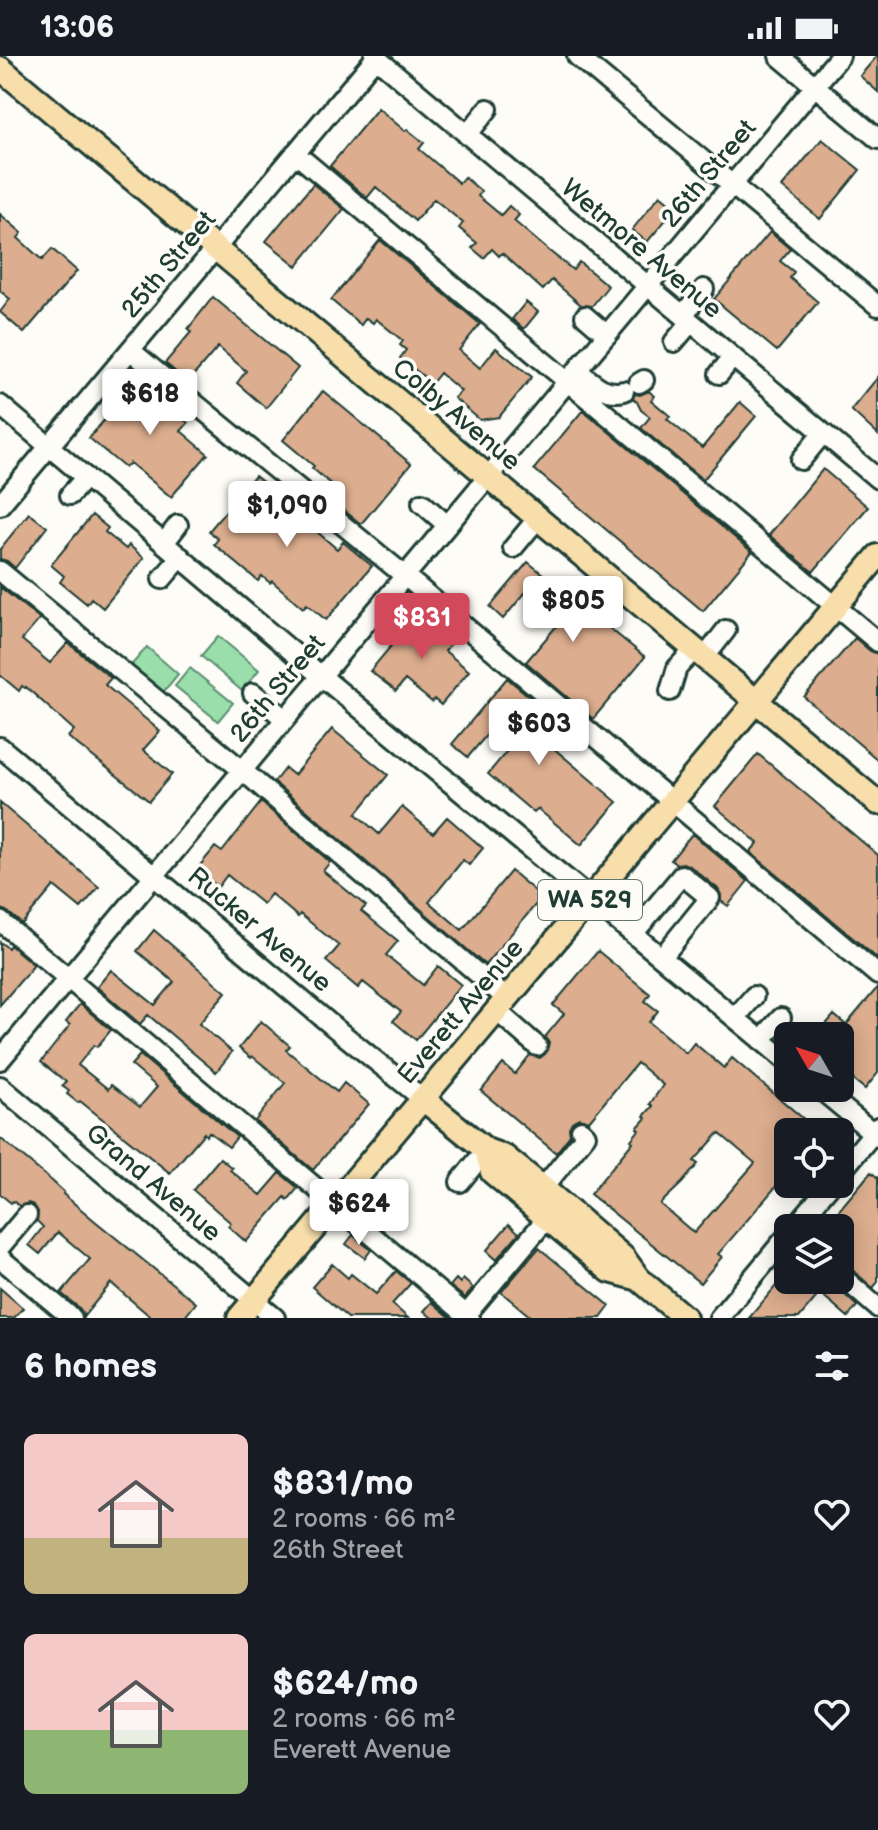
<!DOCTYPE html>
<html lang="en">
<head>
<meta charset="utf-8">
<style>
  :root { --surface:#171b24; --page:#20242c; --text:#f1f3f6; --muted:#9ea1a6; --accent:#d1495b }
  body { margin:0; font-family:"Balsamiq Sans",sans-serif; background:var(--page); color:var(--text); height:100vh; display:flex; flex-direction:column; font-size:30px; white-space:nowrap }
  * { box-sizing:border-box; margin:0 }
  p { font-size:26px; color:var(--muted) }
  .icon { flex:none; width:44px; height:44px; fill:none; stroke:currentColor; stroke-width:2; stroke-linecap:round; stroke-linejoin:round }
  .map { position:relative; height:1262px; overflow:hidden }
  .details { display:flex; flex-direction:column; background:var(--surface); flex:1 }
  .details>* { flex:none }
  .needle { width:52px; rotate:309deg }
  .controls { position:absolute; left:774px; top:966px; display:grid; gap:16px }
  .controls a { display:grid; place-items:center; width:80px; height:80px; border-radius:12px; background:var(--surface); box-shadow:0 4px 20px #0003; font-size:40px }
  .price { position:absolute; translate:-50% -68px; padding:0 18px; border-radius:8px; background:#fff; color:#222; font-size:26px; line-height:52px; filter:drop-shadow(0 2px 4px #0008) }
  .price::after { content:''; position:absolute; left:50%; top:48px; width:24px; height:18px; margin-left:-12px; background:inherit; clip-path:polygon(0 0,100% 0,50% 100%) }
  .price.selected { background:var(--accent); color:#fff }
  ul { padding:0; list-style:none }
  li { display:flex; align-items:center; gap:24px; height:200px; padding:0 24px }
  li span { display:grid; place-items:center; flex:none; width:224px; height:160px; border-radius:12px; color:#555 }
  li>.icon { margin-inline-start:auto }
  span .icon { width:96px; height:96px; fill:#fffc; stroke-width:1 }
  li b { font-size:34px }
  h2 { display:flex; justify-content:space-between; align-items:center; height:96px; padding:0 24px; font-size:34px }
  .status { display:flex; justify-content:space-between; align-items:center; height:56px; padding:0 40px; background:var(--surface); direction:ltr }
  .status svg { height:22px; fill:currentColor }
  .map>svg:first-child { display:block }
  .green { fill:#9adfab; stroke:#5c8e70; stroke-width:2 }
  .building { fill:#dcad8e; stroke:#1f3d34; stroke-width:2; fill-rule:evenodd }
  .lines { fill:none; stroke-linecap:round; stroke-linejoin:round }
  .minor-casing { stroke:#1f3d34; stroke-width:24 }
  .major-casing { stroke:#1f3d34; stroke-width:28 }
  .minor { stroke:#fdfcf7; stroke-width:18 }
  .major { stroke:#f8deab; stroke-width:22 }
  .labels { text-anchor:middle; stroke-width:7; stroke-linejoin:round; paint-order:stroke }
  .shield { fill:#fdfcf7; stroke:#62766e; stroke-width:2 }
  .shield-label { font-size:24px; font-weight:bold; fill:#1f3d34 }
  .street-label { font-size:26px; fill:#1f3d34; stroke:#fdfcf7 }
</style>
</head>
<body>
<div class="status"><b>13:06</b><svg viewBox="0 0 49 12"><path d="M0 12V9h3v3zM5 12V6h3v6zM10 12V3h3v9zM15 12V0h3v12zM26 1h20v11H26zM47 4h2v5h-2z"/></svg></div>
<div class="map">
<svg width="878" height="1262" viewBox="0 0 878 1262">
  <rect width="100%" height="100%" fill="#fdfcf7"/>
  <filter id="ink" filterUnits="userSpaceOnUse"><feTurbulence type="fractalNoise" baseFrequency=".0125" numOctaves="2"/><feDisplacementMap in="SourceGraphic" scale="16" xChannelSelector="R" yChannelSelector="G"/><feConvolveMatrix kernelMatrix="1 2 1 2 8 2 1 2 1" color-interpolation-filters="sRGB"/></filter>
  <g filter="url(#ink)">
    <!-- green -->
    <path class="green" d="M218,580l41,34 -17,21 -41,-35z
      M147,591l31,27 -17,21 -32,-27z
      M190,612l43,35 -15,18 -43,-35z"/>
    <!-- building -->
    <path class="building" d="M877,0h1v36l-18,-16z
      M378,52l27,23 2,-2 17,14 -5,6 40,34 5,-6 17,14 -3,5 23,19 8,-9 10,9 -5,6 34,29 25,20 6,-8 29,24 -16,20 -11,-1 -29,-25 -9,10 -41,-37 -3,3 -7,-7 -8,9 -12,-10 5,-5 -18,-15 4,-5 -29,-24 -19,22 -39,-34 -9,11 -37,-32z
      M822,83l38,31 -40,49 -38,-32z
      M313,128l31,25 -47,57 -31,-25z
      M660,139l16,13 -29,34 -15,-12z
      M0,158l22,19 -4,5 24,22 10,-11 25,22 -53,62 -24,-21 10,-13 -10,-8z
      M770,176l20,17 -10,12 14,11 -4,6 28,24 -41,49 -63,-52z
      M380,184l100,84 -21,26 21,18 16,-20 36,29 -33,40 -19,3 -26,-22 7,-7 -21,-18 -8,10 -32,-25 6,-8 -6,-5 3,-4 -27,-22 -3,4 -7,-5 -5,7 -30,-25z
      M213,241l85,71 -32,40 -29,-25 9,-12 -28,-24 -30,35 -23,-19 26,-31 -3,-3z
      M526,246l12,10 -14,17 -12,-10z
      M142,320l45,36 -5,6 6,5 -7,8 27,23 -37,43 -41,-34 -5,5 -36,-30z
      M878,321v58l-27,-25z
      M323,335l88,73 -50,60 -29,-23 8,-9 -28,-24 2,-2 -31,-26z
      M649,335l5,5 -3,4 19,16 -3,3 35,29 38,-46 16,14 -53,64 -62,-52 9,-11 -9,-7 -4,-8 -4,-3 2,-5 5,1z
      M583,354l169,142 -49,59 -169,-142z
      M823,413l45,38 -55,65 -44,-37z
      M255,420l18,14 4,-4 17,14 -4,5 27,22 -2,3 22,19 6,-7 29,24 -46,54 -19,-16 -4,4 -31,-27 -2,2 -8,-7 -4,5 -44,-37 4,-5 -9,-8z
      M29,457l18,14 -32,41 -8,-7 -7,-2v-10z
      M92,459l16,13 -3,4 21,17 3,-4 15,13 -41,50 -12,-10 -4,6 -27,-22 4,-6 -13,-11z
      M528,506l117,95 -52,62 -67,-57 34,-40 -35,-29 -22,26 -13,-12z
      M0,531l40,32 -18,21 28,23 18,-20 43,35 -6,7 55,46 -17,19 29,24 -23,27 -81,-64 6,-7 -48,-43 -1,1 -3,-2 -3,5 -19,-16z
      M431,558l26,22 -12,15 24,20 -28,34 -7,-6 -2,3 -27,-22 -9,11 -26,-20 46,-55 8,7z
      M855,582l15,13 8,3v106l-74,-63z
      M507,622l52,43 -15,19 73,62 -36,43 -43,-36 -4,4 -46,-39 47,-57 -19,-17 -48,57 -16,-13z
      M332,673l56,46 -32,39 23,20 23,-27 31,26 14,-16 36,31 -14,17 -6,-5 -34,42 33,28 49,-59 31,26 -57,68 -211,-183 11,-14 9,7z
      M758,698l120,101v104l-128,-107 8,-9 -43,-37z
      M261,746l69,60 -7,9 43,35 -5,5 37,30 -12,14 37,30 15,-19 23,19 -45,55 -23,-19 8,-9 -38,-30 -5,6 -32,-27 13,-15 -39,-32 -2,3 -27,-23 -8,10 -36,-29 -9,12 -21,-18 18,-22 7,5z
      M0,747l99,84 -18,21 -27,-22 -32,38 -14,-12 -8,-4z
      M692,778l56,47 -20,25 -7,-5v-6l-3,-6 -28,-23 -7,-3 -6,1 -6,-4z
      M154,874l72,62 -27,32 33,28 -16,20 -68,-57 -8,9 -43,-37 14,-17 44,35 19,-23 -37,-31z
      M0,886l8,6 2,-3 24,20 -34,40z
      M598,895l52,43 -5,7 13,10 -9,11 37,31 8,-10 30,25 8,-10 87,74h-31v59l-9,-8 -61,71 4,3 -22,26 -110,-89 43,-52 -2,-2 8,-10 -2,-2 9,-10 -2,-2 9,-10 -3,-2 13,-19 -26,-22 -48,58 -10,-3 -7,4 -3,6 1,7 -14,18 -75,-62 22,-27 12,10 15,-19 10,3 6,-5 3,-10 -4,-6 19,-23 -11,-9zM719,1077l36,30 -61,70 -34,-29 22,-21 16,-19 -4,-3z
      M878,931v86l-13,16 -25,-20v-33h-24l18,-21 12,10z
      M80,948l31,26 -14,17 -3,-2 -16,20 30,24 3,-4 29,22 17,-20 -26,-22 9,-10 97,82 -8,10 -20,-15 -3,4 -2,-3 -34,40 -90,-72 -2,2 -11,-9 2,-3 -7,-5 4,-4 -25,-20 29,-37 -4,-3z
      M261,965l29,25 -4,4 51,42 7,-9 25,21 -56,66 -58,-49 30,-38 -33,-27 -1,2 -12,-10z
      M0,1082l52,43 12,11 -1,2 32,27 101,82 -12,15h-32l-41,-35 -27,33 -4,-7 -19,-16 29,-34 -32,-27 -18,22 -11,-9 14,-18 -6,-6 1,-9 -4,-7 -6,-2 -9,3 -6,-5 -2,2 -11,-9z
      M220,1102l12,10 -2,2 31,25 19,-22 18,15 -10,12 -3,-3 -39,45 -18,-16 3,-3 -38,-33z
      M871,1116l7,6v104l-5,6 -25,-22 -8,-3v-35h-16z
      M509,1168l10,9 -23,27 -10,-9z
      M353,1179l18,15 -6,8 -19,-14z
      M539,1192l71,58 -9,12h-69l-31,-26z
      M332,1208l16,14 3,-4 25,20 20,-23 15,12 -19,21 16,14h-60l-36,-31z
      M456,1223l4,4 3,-4 10,9 -8,10 -15,-12z
      M781,1224h48l28,26 -9,11 -28,-24 -21,25h-50z
      M0,1232l23,20 -9,10h-14z
      M432,1246l19,16h-19l-8,-7z"/>
    <g class="lines">
      <!-- minor casing -->
      <g class="minor-casing">
        <path id="minor" d="M374,0l504,423
          M577,0l301,250
          M779,0l99,83
          M467,79l21,-26
          M295,97l583,489
          M683,259l21,-26
          M585,260l22,19
          M674,286l17,-20
          M130,294l275,226 473,399
          M577,314c15,12 27,26 47,21
          M719,318l14,-17
          M639,327l5,-3
          M0,349l321,271 467,386
          M801,404l22,-27
          M70,439l16,-18
          M422,447l25,22
          M0,449l377,-449
          M164,487l14,-18
          M513,492l25,-30
          M0,515l242,199 265,229
          M162,523l19,-22
          M705,601l21,-27
          M670,635l7,-23 18,-19
          M253,637l32,26
          M0,691l335,281 88,71
          M0,865l470,397
          M634,877l48,-58 28,23 -48,59
          M497,955l40,35
          M735,962l19,-22
          M761,984l20,-22
          M0,1004l840,-1004
          M0,1030l275,232
          M819,1032l59,49
          M840,1117l38,-46
          M460,1126l26,-32
          M543,1132l43,-53 -5,-5
          M794,1172l37,-44
          M0,1191l27,-32
          M0,1202l72,60
          M840,1219l38,33
          M466,1259l81,-97
          M719,1262l69,-83"/>
      </g>
      <!-- major casing -->
      <g class="major-casing">
        <path id="major" d="M0,12l878,735
          M423,1043l63,51 19,7 38,31 80,69 16,22 46,39
          M486,1094l6,22 118,99 29,8
          M239,1262l639,-762"/>
      </g>
      <!-- minor -->
      <use href="#minor" class="minor"/>
      <!-- major -->
      <use href="#major" class="major"/>
    </g>
  </g>
  <g class="labels">
    <!-- shield labels -->
    <rect class="shield" x="538" y="824" width="104" height="40" rx="6"/>
    <g class="shield-label">
      <text x="590" y="852">WA 529</text>
    </g>
    <!-- street labels -->
    <g class="street-label">
      <text transform="translate(708 117) rotate(-50)" y="9">26th Street</text>
      <text transform="translate(642 192) rotate(40)" y="9">Wetmore Avenue</text>
      <text transform="translate(168 208) rotate(-50)" y="9">25th Street</text>
      <text transform="translate(457 358) rotate(40)" y="9">Colby Avenue</text>
      <text transform="translate(277 632) rotate(-50)" y="9">26th Street</text>
      <text transform="translate(260 873) rotate(40)" y="9">Rucker Avenue</text>
      <text transform="translate(460 955) rotate(-50)" y="9">Everett Avenue</text>
      <text transform="translate(154 1126) rotate(40)" y="9">Grand Avenue</text>
    </g>
  </g>
</svg>
<div class="controls">
<a><svg class="needle" viewBox="-14 -14 28 28"><path d="M0-13l5 13h-10z" fill="#e53935"/><path d="M0 13l5-13h-10z" fill="#9ea1a6"/></svg></a>
<a><svg class="icon" aria-label="locate" viewBox="0 0 24 24"><circle cx="12" cy="12" r="6"/><path d="M12 2v4M12 18v4M2 12h4M18 12h4"/></svg></a>
<a><svg class="icon" aria-label="layers" viewBox="0 0 24 24"><path d="M12 4l9 5-9 5-9-5zM3 14l9 5 9-5"/></svg></a>
</div>
<b class="price" style="left:150px;top:381px">$618</b>
<b class="price" style="left:287px;top:493px">$1,090</b>
<b class="price" style="left:573px;top:588px">$805</b>
<b class="price selected" style="left:422px;top:605px">$831</b>
<b class="price" style="left:539px;top:711px">$603</b>
<b class="price" style="left:359px;top:1191px">$624</b>
</div>
<section class="details">
<h2>6 homes<svg class="icon" aria-label="filters" viewBox="0 0 24 24"><path d="M4 7h16M4 17h16"/><circle cx="9" cy="7" r="2"/><circle cx="15" cy="17" r="2"/></svg></h2>
<ul>
<li><span style="background:linear-gradient(#f6c9c9 65%,#c2b280 0)"><svg class="icon" aria-label="home" viewBox="0 0 24 24"><path d="M3 11l9-7 9 7M6 9v11h12V9"/></svg></span><div><b>$831/mo</b><p>2 rooms · 66 m²</p><p>26th Street</p></div><svg class="icon" aria-label="heart" viewBox="0 0 24 24"><path d="M12 20l-8-8c-3-5 5-10 8-4 3-6 11-1 8 4z"/></svg></li>
<li><span style="background:linear-gradient(#f6c9c9 60%,#8fb573 0)"><svg class="icon" aria-label="home" viewBox="0 0 24 24"><path d="M3 11l9-7 9 7M6 9v11h12V9"/></svg></span><div><b>$624/mo</b><p>2 rooms · 66 m²</p><p>Everett Avenue</p></div><svg class="icon" aria-label="heart" viewBox="0 0 24 24"><path d="M12 20l-8-8c-3-5 5-10 8-4 3-6 11-1 8 4z"/></svg></li>
</ul>
</section>
</body>
</html>
